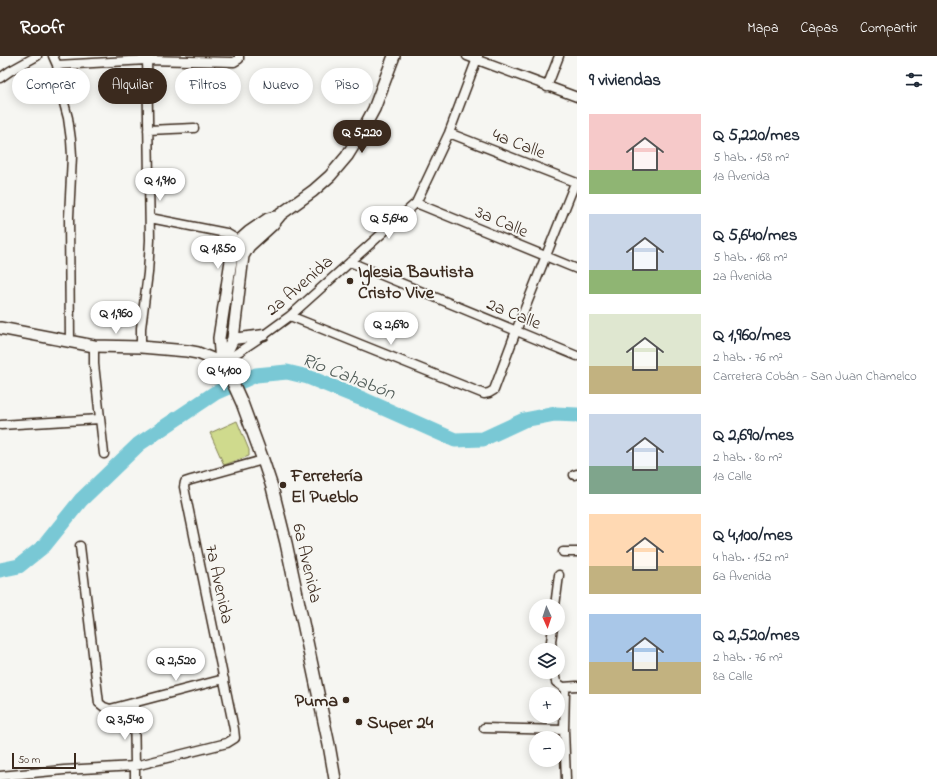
<!DOCTYPE html>
<html lang="es">
<head>
<meta charset="utf-8">
<style>
  :root { --surface:#fff; --page:#f6f6f7; --text:#1f2937; --muted:#747a83; --accent:#3b2a1e }
  body { margin:0; font-family:"Indie Flower",sans-serif; background:var(--page); color:var(--text); height:100vh; display:flex; flex-direction:column; font-size:15px; white-space:nowrap }
  * { box-sizing:border-box; margin:0 }
  p { font-size:13px; color:var(--muted) }
  .icon { flex:none; width:22px; height:22px; fill:none; stroke:currentColor; stroke-width:2; stroke-linecap:round; stroke-linejoin:round }
  .map { position:relative; flex:1; overflow:hidden }
  .side { display:flex; flex-direction:column; background:var(--surface); width:360px }
  .side>* { flex:none }
  .guide { position:absolute; left:12px; top:12px; width:380px; height:36px; display:flex; gap:8px }
  .needle { width:26px; rotate:177deg }
  .fabs { position:absolute; left:529px; top:543px; display:grid; gap:8px }
  .fabs a { display:grid; place-items:center; width:36px; height:36px; border-radius:50%; background:var(--surface); box-shadow:0 2px 10px #0003; font-size:20px }
  .scale { position:absolute; left:12px; bottom:10px; width:64px; box-sizing:border-box; padding-left:4px; border:2px solid #3b2a1e; border-top:0; font-size:11px; line-height:14px; white-space:nowrap; color:#3b2a1e; -webkit-text-stroke:3px #f6f6f2; paint-order:stroke }
  .price { position:absolute; translate:-50% -34px; padding:0 9px; border-radius:14px; background:#fff; color:#222; font-size:13px; line-height:26px; filter:drop-shadow(0 1px 2px #0008) }
  .price::after { content:''; position:absolute; left:50%; top:24px; width:12px; height:9px; margin-left:-6px; background:inherit; clip-path:polygon(0 0,100% 0,50% 100%) }
  .price.active { background:var(--accent); color:#fff }
  ul { padding:0; list-style:none }
  li { display:flex; align-items:center; gap:12px; height:100px; padding:0 12px }
  li span { display:grid; place-items:center; flex:none; width:112px; height:80px; border-radius:0px; color:#555 }
  li>.icon { margin-inline-start:auto }
  span .icon { width:48px; height:48px; fill:#fffc; stroke-width:1 }
  li b { font-size:17px }
  h2 { display:flex; justify-content:space-between; align-items:center; height:48px; padding:0 12px; font-size:17px }
  .pill { padding:0 14px; border-radius:18px; background:var(--surface); box-shadow:0 2px 10px #0003; font-size:14px; line-height:36px }
  .pill.active { background:var(--accent); color:#fff }
  header { display:flex; align-items:center; gap:24px; box-sizing:border-box; height:56px; padding:0 20px; background:var(--accent); color:#fff }
  header strong { font-size:19px }
  nav { display:flex; gap:22px; margin-inline-start:auto; font-size:14px }
  main { display:flex; flex:1; min-height:0 }
  .map>svg:first-child { display:block }
  .green { fill:#cfda8d; stroke:#858256 }
  .lines { fill:none; stroke-linecap:round; stroke-linejoin:round }
  .river { stroke:#79c8d5; stroke-width:15 }
  .minor-casing { stroke:#3b2a1e; stroke-width:11 }
  .tertiary-casing { stroke:#3b2a1e; stroke-width:13 }
  .secondary-casing { stroke:#3b2a1e; stroke-width:14 }
  .minor { stroke:#f6f6f2; stroke-width:8 }
  .tertiary { stroke:#f6f6f2; stroke-width:10 }
  .secondary { stroke:#f6f6f2; stroke-width:11 }
  .poi-dot { fill:#3b2a1e; stroke:#f6f6f2; stroke-width:1.5 }
  .labels { text-anchor:middle; stroke-width:4; stroke-linejoin:round; paint-order:stroke }
  .street-label { font-size:18px; fill:#3b2a1e; stroke:#f6f6f2 }
  .poi-label { font-size:18px; font-weight:bold; fill:#3b2a1e; stroke:#f6f6f2; text-anchor:start }
  .water-label { font-size:19px; font-style:italic; fill:#4e5955; stroke:#f6f6f2 }
</style>
</head>
<body>
<header>
<strong>Roofr</strong>
<nav><a>Mapa</a><a>Capas</a><a>Compartir</a></nav>
</header>
<main>
<div class="map">
<svg width="577" height="723" viewBox="0 0 577 723">
  <rect width="100%" height="100%" fill="#f6f6f2"/>
  <filter id="ink" filterUnits="userSpaceOnUse"><feTurbulence type="fractalNoise" baseFrequency=".025" numOctaves="2"/><feDisplacementMap in="SourceGraphic" scale="8" xChannelSelector="R" yChannelSelector="G"/><feConvolveMatrix kernelMatrix="1 2 1 2 8 2 1 2 1" color-interpolation-filters="sRGB"/></filter>
  <g filter="url(#ink)">
    <!-- green -->
    <path class="green" d="M237,365l12,29v6l-25,9 -14,-32z"/>
    <g class="lines">
      <!-- river -->
      <path class="river" d="M0,514l19,-4 25,-20 37,-46 58,-56 76,-51 41,-18 31,-3 21,5 57,23 90,40 28,-1 41,-19 31,-6 22,1"/>
      <!-- minor casing -->
      <g class="minor-casing">
        <path id="minor" d="M53,0l4,9 4,27 7,26 3,22 1,16 -3,61 1,125
          M467,0l110,41
          M57,9l90,-5 87,2 5,-3v-3
          M0,22l10,-7 27,-15
          M547,31l12,-31
          M148,74l46,-2
          M449,77l128,50
          M416,147l161,66
          M150,162l76,15 17,10
          M350,206l227,94
          M290,260l194,78 5,-1 5,-3 22,-59 59,-148
          M94,290v18l10,90
          M141,291v-19l7,-55 2,-33 -3,-184
          M222,307l42,-28 26,-19 126,-113 33,-70 29,-77
          M1,369l99,-6
          M574,419l3,-1
          M80,490l19,157 5,4 6,2 114,-30
          M563,496h14
          M555,550l4,-31
          M552,594l-1,-9 2,-13
          M554,616l2,10 7,5 2,4 -1,39 2,49
          M563,631l14,-1
          M134,648l1,62v13
          M484,672l80,2
          M0,720l64,-6 71,-4 92,-23 8,-5 -1,-9 -50,-242 1,-5 6,-2 72,-20"/>
      </g>
      <!-- tertiary casing -->
      <g class="tertiary-casing">
        <path id="tertiary" d="M233,283l31,-4"/>
      </g>
      <!-- secondary casing -->
      <g class="secondary-casing">
        <path id="secondary" d="M0,272l94,18 47,1 46,4 11,2 17,7 6,3 7,9 14,31 21,57 9,27 14,56 43,202 6,34
          M221,307l12,-24 10,-83 6,-10 23,-21 9,-11 32,-23 17,-15 17,-20 13,-21 14,-26 20,-53
          M221,307l-2,-25 13,-84 8,-14 9,-8 19,-13 7,-2"/>
      </g>
      <!-- minor -->
      <use href="#minor" class="minor"/>
      <!-- tertiary -->
      <use href="#tertiary" class="tertiary"/>
      <!-- secondary -->
      <use href="#secondary" class="secondary"/>
    </g>
  </g>
  <!-- markers -->
  <g class="poi-dot">
    <circle cx="350" cy="225" r="4"/>
    <circle cx="283" cy="429" r="4"/>
    <circle cx="346" cy="644" r="4"/>
    <circle cx="359" cy="666" r="4"/>
  </g>
  <g class="labels">
    <!-- street labels -->
    <g class="street-label">
      <text transform="translate(519 87) rotate(21)" y="6">4a Calle</text>
      <text transform="translate(502 165) rotate(23)" y="6">3a Calle</text>
      <text transform="translate(299 229) rotate(-41)" y="6">2a Avenida</text>
      <text transform="translate(514 257) rotate(22)" y="6">2a Calle</text>
      <text transform="translate(308 507) rotate(77)" y="6">6a Avenida</text>
      <text transform="translate(220 528) rotate(78)" y="6">7a Avenida</text>
    </g>
    <!-- poi labels -->
    <g class="poi-label">
      <text x="358" y="221">Iglesia Bautista<tspan x="358" dy="21">Cristo Vive</tspan></text>
      <text x="291" y="425">Ferretería<tspan x="291" dy="21">El Pueblo</tspan></text>
      <text x="338" y="650" text-anchor="end">Puma</text>
      <text x="367" y="672">Super 24</text>
    </g>
    <!-- water labels -->
    <g class="water-label">
      <text transform="translate(349 319) rotate(21)" y="7">Río Cahabón</text>
    </g>
  </g>
</svg>
<div class="fabs">
<a><svg class="needle" viewBox="-14 -14 28 28"><path d="M0-13l5 13h-10z" fill="#e53935"/><path d="M0 13l5-13h-10z" fill="#747a83"/></svg></a>
<a><svg class="icon" aria-label="layers" viewBox="0 0 24 24"><path d="M12 4l9 5-9 5-9-5zM3 14l9 5 9-5"/></svg></a>
<a>+</a>
<a>−</a>
</div>
<div class="scale">50 m</div>
<b class="price active" style="left:362px;top:98px">Q 5,220</b>
<b class="price" style="left:160px;top:146px">Q 1,910</b>
<b class="price" style="left:389px;top:184px">Q 5,640</b>
<b class="price" style="left:218px;top:214px">Q 1,850</b>
<b class="price" style="left:116px;top:279px">Q 1,960</b>
<b class="price" style="left:391px;top:290px">Q 2,690</b>
<b class="price" style="left:224px;top:336px">Q 4,100</b>
<b class="price" style="left:176px;top:626px">Q 2,520</b>
<b class="price" style="left:125px;top:685px">Q 3,540</b>
<div class="guide">
<a class="pill">Comprar</a>
<a class="pill active">Alquilar</a>
<a class="pill">Filtros</a>
<a class="pill">Nuevo</a>
<a class="pill">Piso</a>
</div>
</div>
<section class="side">
<h2>9 viviendas<svg class="icon" aria-label="filters" viewBox="0 0 24 24"><path d="M4 7h16M4 17h16"/><circle cx="9" cy="7" r="2"/><circle cx="15" cy="17" r="2"/></svg></h2>
<ul>
<li><span style="background:linear-gradient(#f6c9c9 70%,#8fb573 0)"><svg class="icon" aria-label="home" viewBox="0 0 24 24"><path d="M3 11l9-7 9 7M6 9v11h12V9"/></svg></span><div><b>Q 5,220/mes</b><p>5 hab. · 158 m²</p><p>1a Avenida</p></div></li>
<li><span style="background:linear-gradient(#c9d6e8 70%,#8fb573 0)"><svg class="icon" aria-label="home" viewBox="0 0 24 24"><path d="M3 11l9-7 9 7M6 9v11h12V9"/></svg></span><div><b>Q 5,640/mes</b><p>5 hab. · 168 m²</p><p>2a Avenida</p></div></li>
<li><span style="background:linear-gradient(#dfe7d0 65%,#c2b280 0)"><svg class="icon" aria-label="home" viewBox="0 0 24 24"><path d="M3 11l9-7 9 7M6 9v11h12V9"/></svg></span><div><b>Q 1,960/mes</b><p>2 hab. · 76 m²</p><p>Carretera Cobán - San Juan Chamelco</p></div></li>
<li><span style="background:linear-gradient(#c9d6e8 65%,#7fa58c 0)"><svg class="icon" aria-label="home" viewBox="0 0 24 24"><path d="M3 11l9-7 9 7M6 9v11h12V9"/></svg></span><div><b>Q 2,690/mes</b><p>2 hab. · 80 m²</p><p>1a Calle</p></div></li>
<li><span style="background:linear-gradient(#ffd9b3 65%,#c2b280 0)"><svg class="icon" aria-label="home" viewBox="0 0 24 24"><path d="M3 11l9-7 9 7M6 9v11h12V9"/></svg></span><div><b>Q 4,100/mes</b><p>4 hab. · 152 m²</p><p>6a Avenida</p></div></li>
<li><span style="background:linear-gradient(#a9c7e8 60%,#c2b280 0)"><svg class="icon" aria-label="home" viewBox="0 0 24 24"><path d="M3 11l9-7 9 7M6 9v11h12V9"/></svg></span><div><b>Q 2,520/mes</b><p>2 hab. · 76 m²</p><p>8a Calle</p></div></li>
</ul>
</section>
</main>
</body>
</html>
